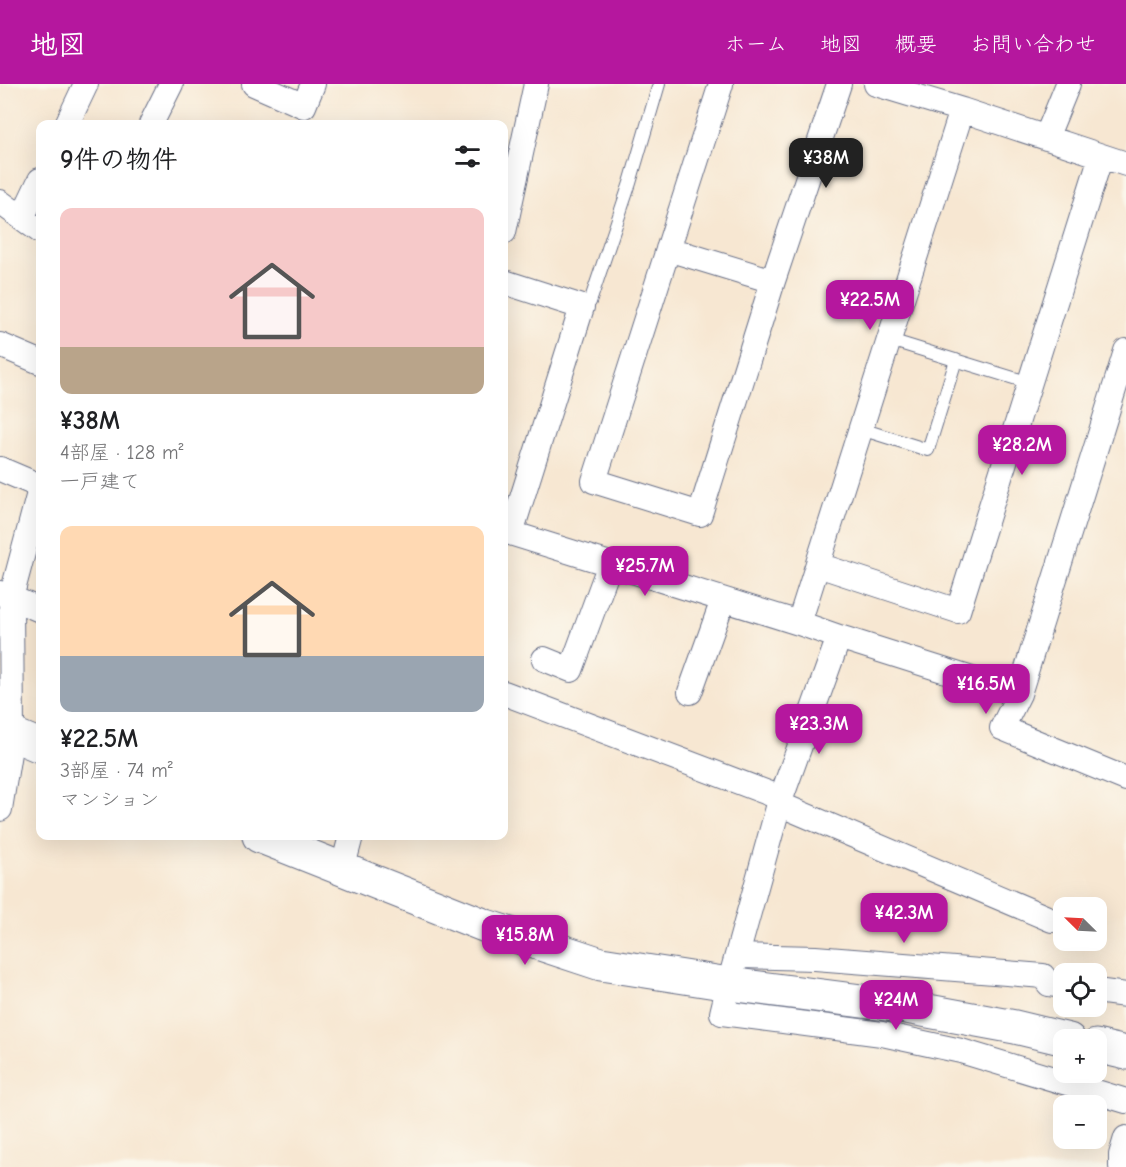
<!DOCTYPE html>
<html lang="ja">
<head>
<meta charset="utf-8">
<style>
  :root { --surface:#fff; --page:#f6f6f6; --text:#202124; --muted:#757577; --accent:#b5179e }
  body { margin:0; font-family:"Comic Neue","Klee One",sans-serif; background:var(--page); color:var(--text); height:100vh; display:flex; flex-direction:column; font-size:22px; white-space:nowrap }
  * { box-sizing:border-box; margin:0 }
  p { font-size:20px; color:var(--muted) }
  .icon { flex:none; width:33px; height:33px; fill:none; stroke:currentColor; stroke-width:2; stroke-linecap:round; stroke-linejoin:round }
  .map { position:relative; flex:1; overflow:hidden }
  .panel { position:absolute; left:36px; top:36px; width:472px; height:720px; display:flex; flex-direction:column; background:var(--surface); border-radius:12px; box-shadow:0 6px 24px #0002 }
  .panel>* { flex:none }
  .needle { width:39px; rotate:294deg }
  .fabs { position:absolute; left:1053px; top:813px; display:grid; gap:12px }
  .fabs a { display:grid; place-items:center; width:54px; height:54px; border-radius:12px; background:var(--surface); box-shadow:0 6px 24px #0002; font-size:30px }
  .price { position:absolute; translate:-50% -51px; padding:0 14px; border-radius:12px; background:var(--accent); color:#fff; font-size:20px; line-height:39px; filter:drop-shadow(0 2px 3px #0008) }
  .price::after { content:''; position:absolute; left:50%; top:36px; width:18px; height:14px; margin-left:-9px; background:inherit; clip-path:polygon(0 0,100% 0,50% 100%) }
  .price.active { background:#222; color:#fff }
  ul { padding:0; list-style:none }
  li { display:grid; align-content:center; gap:12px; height:318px; padding:0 24px }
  li span { display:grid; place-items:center; height:186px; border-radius:12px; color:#555 }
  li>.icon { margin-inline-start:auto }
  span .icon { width:108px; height:108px; fill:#fffc; stroke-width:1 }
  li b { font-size:26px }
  h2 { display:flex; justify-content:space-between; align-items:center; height:72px; padding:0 24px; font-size:26px }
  header { display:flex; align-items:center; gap:36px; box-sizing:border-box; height:84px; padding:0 30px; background:var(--accent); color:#fff }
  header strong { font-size:28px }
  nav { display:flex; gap:33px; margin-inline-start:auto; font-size:21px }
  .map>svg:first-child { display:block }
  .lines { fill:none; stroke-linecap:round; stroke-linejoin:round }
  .lane-casing { stroke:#686f87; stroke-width:14 }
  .street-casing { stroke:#686f87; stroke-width:26 }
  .secondary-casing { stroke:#686f87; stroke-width:35 }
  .lane { stroke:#fff; stroke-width:12 }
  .street { stroke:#fff; stroke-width:24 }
  .secondary { stroke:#fff; stroke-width:33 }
</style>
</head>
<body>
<header>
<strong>地図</strong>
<nav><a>ホーム</a><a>地図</a><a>概要</a><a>お問い合わせ</a></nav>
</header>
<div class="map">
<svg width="1126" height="1083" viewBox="0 0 1126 1083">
  <rect width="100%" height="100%" fill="#fbf7ec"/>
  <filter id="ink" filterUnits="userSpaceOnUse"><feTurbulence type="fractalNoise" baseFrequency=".0167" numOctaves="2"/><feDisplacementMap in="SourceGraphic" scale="12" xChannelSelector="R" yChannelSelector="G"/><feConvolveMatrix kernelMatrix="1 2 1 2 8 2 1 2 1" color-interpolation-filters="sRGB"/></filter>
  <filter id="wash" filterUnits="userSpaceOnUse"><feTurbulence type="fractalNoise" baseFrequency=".008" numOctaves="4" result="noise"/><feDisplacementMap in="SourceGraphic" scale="24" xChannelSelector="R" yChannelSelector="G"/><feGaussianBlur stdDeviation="1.35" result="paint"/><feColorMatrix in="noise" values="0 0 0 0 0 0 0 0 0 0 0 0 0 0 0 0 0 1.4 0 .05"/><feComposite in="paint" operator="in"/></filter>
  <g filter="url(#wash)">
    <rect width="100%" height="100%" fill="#f7e7d2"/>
  </g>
  <g filter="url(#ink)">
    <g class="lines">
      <!-- lane casing -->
      <g class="lane-casing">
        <path id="lane" d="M582,223l8,-5 40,-119 29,-99
          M890,256l140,43
          M861,345l67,21 28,-90"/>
      </g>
      <!-- street casing -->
      <g class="street-casing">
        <path id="street" d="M254,0l50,22 9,-22
          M721,0l-127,397 106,33 73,-233 66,-197
          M876,0l86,26 164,54
          M962,26l-163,513 40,14 -60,167 -50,180 -7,29 160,21 79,17 165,50
          M67,40l19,-40
          M151,40l20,-40
          M1046,54l22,-54
          M0,118l40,29
          M22,134l18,-38
          M504,148l32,-148
          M668,165l105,32
          M504,198l78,25 -71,226
          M0,261l40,17
          M0,385l40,17
          M504,447l295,92
          M818,481l140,46 143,-455
          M0,509l40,17
          M839,553l180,57 -17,34 124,51
          M544,575l27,11 39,-106
          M690,608l33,-92
          M504,609l277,105
          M1019,610l107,-343
          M779,720l273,116
          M0,725l12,-75 -1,-136 29,-109
          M342,786l9,-34
          M738,872l77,2 228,18 6,8 15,2
          M1096,907l30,4
          M1121,1083v-12l5,-17"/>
      </g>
      <!-- secondary casing -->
      <g class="secondary-casing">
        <path id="secondary" d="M0,645l40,17
          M259,752l227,90 115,38 128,20 172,22 114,21 54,13
          M1096,962l30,7"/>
      </g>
      <!-- lane -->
      <use href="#lane" class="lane"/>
      <!-- street -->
      <use href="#street" class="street"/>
      <!-- secondary -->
      <use href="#secondary" class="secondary"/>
    </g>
  </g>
</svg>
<div class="fabs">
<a><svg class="needle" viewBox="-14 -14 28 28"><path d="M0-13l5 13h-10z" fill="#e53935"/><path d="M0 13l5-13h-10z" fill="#757577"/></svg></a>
<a><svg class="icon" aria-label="locate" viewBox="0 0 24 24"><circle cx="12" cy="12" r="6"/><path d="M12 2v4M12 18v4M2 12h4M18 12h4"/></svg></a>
<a>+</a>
<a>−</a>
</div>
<b class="price active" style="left:826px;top:105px">¥38M</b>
<b class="price" style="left:870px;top:247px">¥22.5M</b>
<b class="price" style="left:1022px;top:392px">¥28.2M</b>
<b class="price" style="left:645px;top:513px">¥25.7M</b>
<b class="price" style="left:986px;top:631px">¥16.5M</b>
<b class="price" style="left:819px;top:671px">¥23.3M</b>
<b class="price" style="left:904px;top:860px">¥42.3M</b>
<b class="price" style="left:525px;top:882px">¥15.8M</b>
<b class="price" style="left:896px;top:947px">¥24M</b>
<section class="panel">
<h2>9件の物件<svg class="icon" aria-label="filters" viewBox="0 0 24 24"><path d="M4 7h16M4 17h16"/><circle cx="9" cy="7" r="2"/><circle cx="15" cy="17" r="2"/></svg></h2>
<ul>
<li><span style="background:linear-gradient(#f6c9c9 75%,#b9a48a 0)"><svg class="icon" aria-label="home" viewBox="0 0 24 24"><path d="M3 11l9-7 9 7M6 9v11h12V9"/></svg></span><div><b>¥38M</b><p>4部屋 · 128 m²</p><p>一戸建て</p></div></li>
<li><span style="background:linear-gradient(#ffd9b3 70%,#9aa5b1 0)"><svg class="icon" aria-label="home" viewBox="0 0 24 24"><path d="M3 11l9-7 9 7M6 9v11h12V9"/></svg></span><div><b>¥22.5M</b><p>3部屋 · 74 m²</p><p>マンション</p></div></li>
</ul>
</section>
</div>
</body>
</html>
